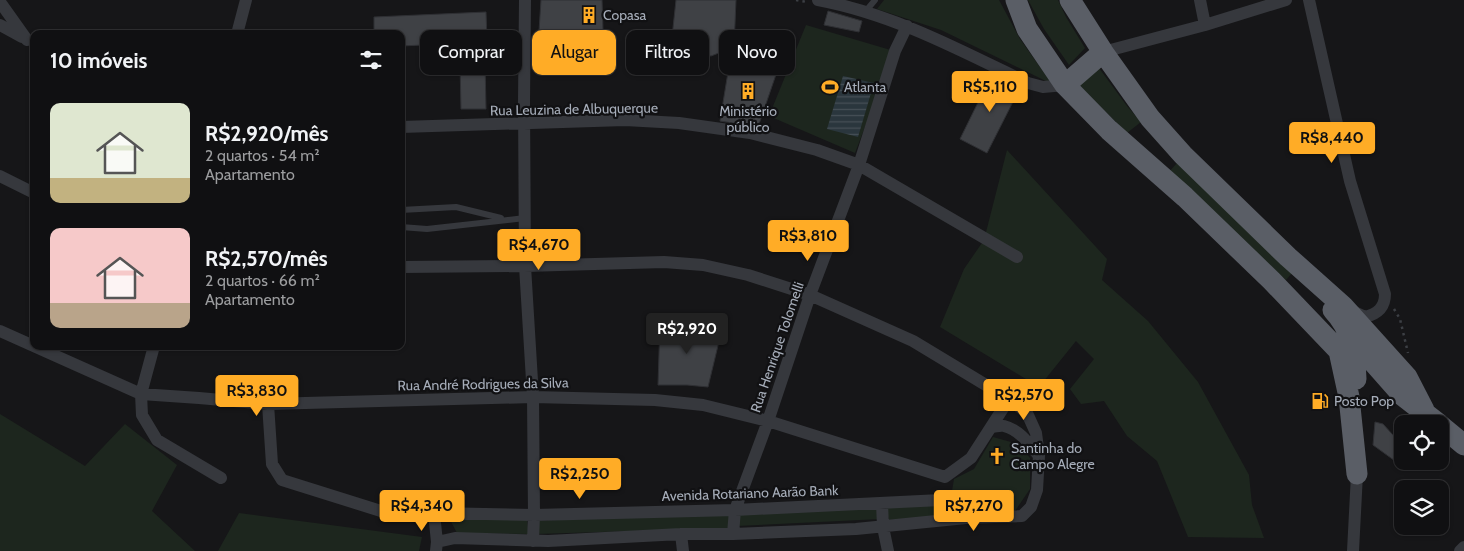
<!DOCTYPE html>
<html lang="pt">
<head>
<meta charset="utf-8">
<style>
  :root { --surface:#101012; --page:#1e1e20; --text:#f1f3f6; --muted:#9c9d9f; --line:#303032; --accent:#ffac26 }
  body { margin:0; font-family:Cabin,sans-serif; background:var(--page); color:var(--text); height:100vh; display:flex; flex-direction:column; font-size:19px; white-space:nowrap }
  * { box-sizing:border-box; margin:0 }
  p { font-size:16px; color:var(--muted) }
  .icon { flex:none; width:28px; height:28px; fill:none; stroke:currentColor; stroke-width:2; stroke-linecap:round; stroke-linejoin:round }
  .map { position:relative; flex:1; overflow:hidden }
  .drawer { position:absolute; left:30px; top:30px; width:375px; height:320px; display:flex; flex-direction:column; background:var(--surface); border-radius:10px; box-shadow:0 1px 4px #0004,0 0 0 1px var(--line) }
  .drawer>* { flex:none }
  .guide { position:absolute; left:420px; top:30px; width:475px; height:45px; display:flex; gap:10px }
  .buttons { position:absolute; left:1394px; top:415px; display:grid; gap:10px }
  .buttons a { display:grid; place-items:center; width:55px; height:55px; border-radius:10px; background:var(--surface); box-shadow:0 1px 4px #0004,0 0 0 1px var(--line); font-size:25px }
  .price { position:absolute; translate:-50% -42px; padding:0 11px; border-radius:5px; background:var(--accent); color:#111; font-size:16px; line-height:32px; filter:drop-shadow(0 1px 2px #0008) }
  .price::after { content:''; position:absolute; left:50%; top:30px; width:15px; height:11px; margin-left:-8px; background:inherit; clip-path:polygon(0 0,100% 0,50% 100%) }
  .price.active { background:#222; color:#fff }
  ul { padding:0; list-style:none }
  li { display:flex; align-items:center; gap:15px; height:125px; padding:0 20px }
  li span { display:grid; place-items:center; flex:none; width:140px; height:100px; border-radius:10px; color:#555 }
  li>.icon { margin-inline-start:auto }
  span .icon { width:60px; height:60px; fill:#fffc; stroke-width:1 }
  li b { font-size:21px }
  h2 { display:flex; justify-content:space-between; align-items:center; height:60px; padding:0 20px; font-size:21px }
  .tag { padding:0 18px; border-radius:10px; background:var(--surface); box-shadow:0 1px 4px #0004,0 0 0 1px var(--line); font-size:18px; line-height:45px }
  .tag.active { background:var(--accent); color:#111 }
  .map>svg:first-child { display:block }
  .green { fill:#1d261e }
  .water { fill:url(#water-rules) }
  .building { fill:#3f4145; stroke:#2f3034 }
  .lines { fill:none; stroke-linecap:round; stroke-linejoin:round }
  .path { stroke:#3c3f44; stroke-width:2.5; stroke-dasharray:2.5 4; stroke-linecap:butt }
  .service { stroke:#36383d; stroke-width:6 }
  .minor { stroke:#36383d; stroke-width:12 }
  .trunk { stroke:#5a5e66; stroke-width:21 }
  .labels { text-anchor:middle; stroke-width:4.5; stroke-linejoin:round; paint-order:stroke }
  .poi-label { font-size:14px; fill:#a6adb9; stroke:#111113; text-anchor:start }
  .street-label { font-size:14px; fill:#a6adb9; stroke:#111113 }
</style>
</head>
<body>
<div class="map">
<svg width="1464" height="551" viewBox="0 0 1464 551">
  <defs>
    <pattern id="water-rules" width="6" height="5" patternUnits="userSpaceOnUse" patternTransform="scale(1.25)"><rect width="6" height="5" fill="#2a363d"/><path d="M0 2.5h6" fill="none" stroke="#465057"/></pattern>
  </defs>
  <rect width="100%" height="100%" fill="#161618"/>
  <!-- green -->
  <path class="green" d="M884,0h115l21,39 32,45 -111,-54 -64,-21z
    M1028,0h30l8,17 19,31 -16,17 -25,-36z
    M806,25l88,26 -39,102 -86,-37z
    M1096,64l31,42 14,16 -14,11 -50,-50z
    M1007,150l100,109 -5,21 46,41 50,61 51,93 3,30 12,33 -76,-1 -31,-76 -30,-25 -23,-35 -23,3 -11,-15 24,-30 -18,-18 -37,46 -99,-60 24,-58 20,-29z
    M1177,163l116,109 -7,8 -118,-107z
    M0,414l85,52 40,-42 52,41 -25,46 43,40h-195z
    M993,437l25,7 12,14v31l-15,22 -47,1 -17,-15 3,-18 20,-10z
    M939,503l19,13 -69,4 -3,-12z
    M879,507l2,12 -144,7 1,-13z
    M239,513l183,24 -3,14h-201z
    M731,513v15l-195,6 -2,-13z
    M448,516l79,3 2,15 -72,-1z"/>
  <!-- water -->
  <path class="water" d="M843,76l31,7 -16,54 -31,-8z"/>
  <!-- building -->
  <path class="building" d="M541,0h61l1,30 -64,1z
    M676,0h60l-2,47 -23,9 -15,-2 -24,-17z
    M828,11l34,10 -3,11 -35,-7z
    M486,12l1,30 -86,4v-12h-27v-17z
    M731,54l50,6 -23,67 -38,-6z
    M485,62l1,47h-25l-1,-46z
    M992,74l28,14 -33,65 -27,-14z
    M660,323l36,2 25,8 -13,54 -21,-2h-29z
    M1375,422l8,2 19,21v21l-29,-21z"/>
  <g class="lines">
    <!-- path -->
    <path class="path" d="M796,0l11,2
      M1394,309l6,10 8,34"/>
    <!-- service -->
    <path class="service" d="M865,12l10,-12
      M401,210l55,-3 45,11
      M401,227l26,2 98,-11"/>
    <!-- minor -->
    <path class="minor" d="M525,0l-1,102 1,164 8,131 1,118 -1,26
      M818,0c75,14 142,50 210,83l15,4 22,-2
      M1200,0l5,25
      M1309,0l41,181 35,113c0,14 -8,20 -20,23l-13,-6
      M0,2l27,38
      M0,25l22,12
      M237,34l9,-34
      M1103,52l102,-27 81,-25
      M401,127l224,-7 54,3 71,10 67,17 42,15 158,92
      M0,176l34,17
      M0,331l141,63 58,4 69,6 265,-7 122,3 48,5 65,16 177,56
      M154,346l-13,48 1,21 15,25 64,38
      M268,404l4,60 10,16 102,32 150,3 201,-5 206,-10 25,18 56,-2 9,-9 6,-17 2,-34 -3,-23 -9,-20 -18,-14 -96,-58 -103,-46 -62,-20 -45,-10 -39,-3 -139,4 -124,1
      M992,427c3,0 8,-2 12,-1 16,4 25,18 35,30
      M945,477l26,-19 38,-59
      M882,503l1,24 5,24
      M434,513l3,29 -1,9
      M681,534l2,17
      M733,534l2,-24 33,-89 42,-126 49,-130 36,-114 12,-25
      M437,542l18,-4 93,3 133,-7h52l123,-5 110,-11
      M1353,551l4,-77
      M1460,551l4,-4"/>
    <!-- trunk -->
    <path class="trunk" d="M1016,0l11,29 38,56 44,45 76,67 87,84 67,70 10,46 8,77
      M1070,0l33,52 47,66 33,37 105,102 55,49 64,71 17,33
      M1065,85l38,-33
      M1333,310c19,20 22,42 23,69
      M1350,336l53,60 36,28
      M1440,425l24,20"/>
  </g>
  <!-- icons -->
  <defs>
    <g id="building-bare" transform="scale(1.35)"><path d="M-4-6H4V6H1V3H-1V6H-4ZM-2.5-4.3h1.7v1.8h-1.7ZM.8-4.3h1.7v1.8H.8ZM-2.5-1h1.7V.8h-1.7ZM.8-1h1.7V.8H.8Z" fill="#ffac26" stroke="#111113" stroke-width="2.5" paint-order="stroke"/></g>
    <g id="stadium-bare" transform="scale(1.35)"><path d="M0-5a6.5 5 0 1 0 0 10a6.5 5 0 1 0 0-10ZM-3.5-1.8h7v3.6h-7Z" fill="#ffac26" stroke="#111113" stroke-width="2.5" paint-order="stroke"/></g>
    <g id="fuel-bare" transform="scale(1.35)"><path d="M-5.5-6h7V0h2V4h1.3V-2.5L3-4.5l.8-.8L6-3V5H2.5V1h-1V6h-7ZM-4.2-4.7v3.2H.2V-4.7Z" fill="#ffac26" stroke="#111113" stroke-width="2.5" paint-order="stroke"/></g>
    <g id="church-bare" transform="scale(1.35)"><path d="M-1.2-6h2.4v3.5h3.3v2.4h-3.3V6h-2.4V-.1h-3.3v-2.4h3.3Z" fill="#ffac26" stroke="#111113" stroke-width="2.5" paint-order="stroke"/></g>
  </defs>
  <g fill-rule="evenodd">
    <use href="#building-bare" x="589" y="15"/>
    <use href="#stadium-bare" x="830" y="87"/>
    <use href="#building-bare" x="748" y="91"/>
    <use href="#fuel-bare" x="1320" y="401"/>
    <use href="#church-bare" x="997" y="456"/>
  </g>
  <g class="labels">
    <!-- poi labels -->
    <g class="poi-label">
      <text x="603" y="20">Copasa</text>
      <text x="844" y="92">Atlanta</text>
      <text x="748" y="116" text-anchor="middle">Ministério<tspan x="748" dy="16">público</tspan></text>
      <text x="1334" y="406">Posto Pop</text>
      <text x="1011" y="453">Santinha do<tspan x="1011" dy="16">Campo Alegre</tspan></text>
    </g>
    <!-- street labels -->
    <g class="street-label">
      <text transform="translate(574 109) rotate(-1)" y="5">Rua Leuzina de Albuquerque</text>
      <text transform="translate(777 347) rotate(-71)" y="5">Rua Henrique Tolomelli</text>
      <text transform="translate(483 384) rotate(-1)" y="5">Rua André Rodrigues da Silva</text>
      <text transform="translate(750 493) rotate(-2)" y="5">Avenida Rotariano Aarão Bank</text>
    </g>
  </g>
</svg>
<div class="buttons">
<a><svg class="icon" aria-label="locate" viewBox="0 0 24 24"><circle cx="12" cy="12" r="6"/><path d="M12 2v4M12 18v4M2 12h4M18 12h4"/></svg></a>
<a><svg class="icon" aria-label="layers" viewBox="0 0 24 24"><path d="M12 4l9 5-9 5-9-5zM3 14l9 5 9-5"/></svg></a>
</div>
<b class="price" style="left:990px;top:113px">R$5,110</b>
<b class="price" style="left:1332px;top:164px">R$8,440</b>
<b class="price" style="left:808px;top:262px">R$3,810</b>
<b class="price" style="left:539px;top:271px">R$4,670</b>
<b class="price active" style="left:687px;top:355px">R$2,920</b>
<b class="price" style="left:257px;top:417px">R$3,830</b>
<b class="price" style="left:1024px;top:421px">R$2,570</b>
<b class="price" style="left:580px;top:500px">R$2,250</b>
<b class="price" style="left:422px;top:532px">R$4,340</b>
<b class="price" style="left:974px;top:532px">R$7,270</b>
<div class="guide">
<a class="tag">Comprar</a>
<a class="tag active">Alugar</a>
<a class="tag">Filtros</a>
<a class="tag">Novo</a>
</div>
<section class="drawer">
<h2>10 imóveis<svg class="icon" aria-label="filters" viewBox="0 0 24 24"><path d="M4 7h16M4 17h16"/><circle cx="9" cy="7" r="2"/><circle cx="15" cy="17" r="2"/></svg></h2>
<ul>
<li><span style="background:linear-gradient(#dfe7d0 75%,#c2b280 0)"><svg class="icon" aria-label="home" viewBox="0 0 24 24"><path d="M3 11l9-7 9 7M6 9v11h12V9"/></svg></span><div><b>R$2,920/mês</b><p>2 quartos · 54 m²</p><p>Apartamento</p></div></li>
<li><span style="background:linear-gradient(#f6c9c9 75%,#b9a48a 0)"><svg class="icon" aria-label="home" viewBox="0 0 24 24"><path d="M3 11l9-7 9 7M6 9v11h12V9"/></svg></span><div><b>R$2,570/mês</b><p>2 quartos · 66 m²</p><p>Apartamento</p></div></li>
</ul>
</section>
</div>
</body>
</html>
